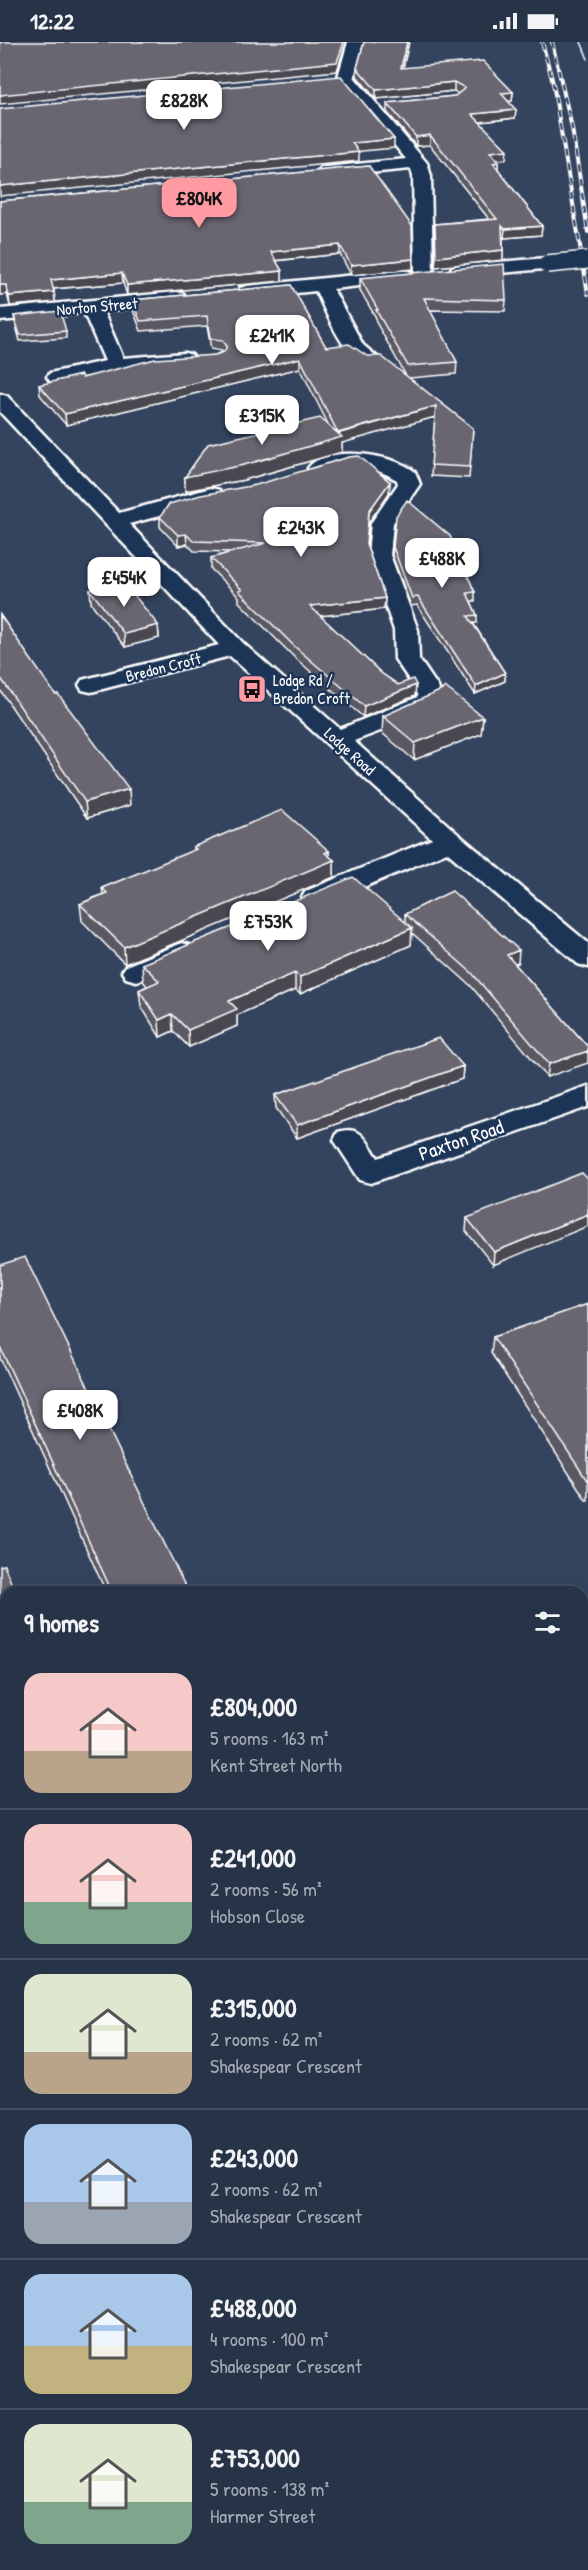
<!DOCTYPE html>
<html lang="en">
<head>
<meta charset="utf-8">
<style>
  :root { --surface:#273347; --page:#333f52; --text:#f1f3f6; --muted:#a4aab4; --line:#434e60; --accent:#ff9aa2 }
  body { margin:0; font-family:"Patrick Hand",sans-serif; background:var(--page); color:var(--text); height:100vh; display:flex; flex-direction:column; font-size:22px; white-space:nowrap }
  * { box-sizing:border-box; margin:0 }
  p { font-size:20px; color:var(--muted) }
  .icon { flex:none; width:33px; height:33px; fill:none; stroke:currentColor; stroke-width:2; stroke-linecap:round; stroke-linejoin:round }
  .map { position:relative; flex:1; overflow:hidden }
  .drawer { position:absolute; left:0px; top:1544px; width:588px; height:986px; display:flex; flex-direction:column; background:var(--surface); border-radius:18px 18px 0 0; box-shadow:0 3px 15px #0003,0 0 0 2px var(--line) }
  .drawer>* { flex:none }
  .price { position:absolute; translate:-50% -51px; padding:0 14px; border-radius:12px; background:#fff; color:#222; font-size:20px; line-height:39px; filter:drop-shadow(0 2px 3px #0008) }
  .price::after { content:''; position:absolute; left:50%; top:36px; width:18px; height:14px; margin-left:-9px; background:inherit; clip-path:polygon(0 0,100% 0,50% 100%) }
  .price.selected { background:var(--accent); color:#111 }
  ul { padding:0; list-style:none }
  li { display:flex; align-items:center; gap:18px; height:150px; padding:0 24px }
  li+li { border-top:2px solid var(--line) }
  li span { display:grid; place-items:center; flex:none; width:168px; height:120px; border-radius:18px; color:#555 }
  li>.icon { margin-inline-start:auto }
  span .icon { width:72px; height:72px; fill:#fffc; stroke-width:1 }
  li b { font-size:26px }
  h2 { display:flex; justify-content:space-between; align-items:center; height:72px; padding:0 24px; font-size:26px }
  .status { display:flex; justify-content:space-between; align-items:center; height:42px; padding:0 30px; background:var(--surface); direction:ltr }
  .status svg { height:16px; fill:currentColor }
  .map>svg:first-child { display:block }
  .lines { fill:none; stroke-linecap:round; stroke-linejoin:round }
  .minor-casing { stroke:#fff; stroke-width:5 }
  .minor { fill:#1d3557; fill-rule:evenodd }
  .tram { stroke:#fff; stroke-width:1.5 }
  .rail-casing { stroke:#fff; stroke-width:4 }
  .rail { stroke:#1d3557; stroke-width:2; stroke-dasharray:7; stroke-linecap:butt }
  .minor-bridge-casing { stroke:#fff; stroke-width:20; stroke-linecap:butt }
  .minor-bridge { stroke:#1d3557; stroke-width:17 }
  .wall { fill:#5a5862; stroke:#fff; stroke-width:1.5 }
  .shaded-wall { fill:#4a4750; stroke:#fff; stroke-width:1.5 }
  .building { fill:#696672; stroke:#fff; stroke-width:1.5 }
  .labels { text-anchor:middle; stroke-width:5; stroke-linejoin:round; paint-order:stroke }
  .far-street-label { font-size:16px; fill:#fff; stroke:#1d3557 }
  .far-poi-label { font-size:16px; fill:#fff; stroke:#1d3557; text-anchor:start }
  .street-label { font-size:20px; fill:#fff; stroke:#1d3557 }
</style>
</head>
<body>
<div class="status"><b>12:22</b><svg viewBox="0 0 49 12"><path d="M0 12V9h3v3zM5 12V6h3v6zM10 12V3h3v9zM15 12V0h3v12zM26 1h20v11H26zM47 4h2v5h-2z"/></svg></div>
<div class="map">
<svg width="588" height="2528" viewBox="0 0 588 2528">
  <rect width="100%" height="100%" fill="#34445f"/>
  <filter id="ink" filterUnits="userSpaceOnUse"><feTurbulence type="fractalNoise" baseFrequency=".0167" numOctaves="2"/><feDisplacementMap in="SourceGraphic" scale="12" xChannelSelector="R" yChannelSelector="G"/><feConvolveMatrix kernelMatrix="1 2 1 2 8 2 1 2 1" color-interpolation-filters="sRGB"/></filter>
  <g filter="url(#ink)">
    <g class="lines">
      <!-- minor casing -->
      <g class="minor-casing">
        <path id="minor" d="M348,0h16l-10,35 73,86 4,13 2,98 -2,4h-14l-2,-4 -2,-98 -2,-7 -84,8 -6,-1 -3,-4 3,-4 6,-1 79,-8 -68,-82z
          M547,216l7,2 2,4 -2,4 -95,9 -7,-2 -2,-4 2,-4 7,-2z
          M404,228l7,2 2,4 -2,4 -78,9 30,56 19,16 -3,4c-31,8 -52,-52 -63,-74l-69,7 -7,-2 -2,-4 2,-4 7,-2z
          M177,250l7,2 2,4 -2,4 -81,9 20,47 62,-5 7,2 3,4 -3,4 -7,2 -69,6 -59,12 -7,-2 -3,-4 3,-4 55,-12 -21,-48 -84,8v-12z
          M0,352l7,2 112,117 92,-25 8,2 3,5 -3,5 -90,24 114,119 97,86 78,-32 -4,-10 -19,-28 -1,-29 -26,-75 3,-32 27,-39 -1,-4c-17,-9 -33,-17 -52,-14 -12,3 -21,10 -34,7l-3,-5c17,-24 85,-14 106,3 3,3 4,9 6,13l-27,39 -3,32 28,75 1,29 19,28 5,13 -3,5 -36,17 -50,19 105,94 129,108v24l-10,-3 -131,-112 -121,51 -10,3 -10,-3 -4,-6 4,-6 126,-52 -202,-183 -139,36 -9,-2 -3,-5 3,-5 137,-35 -219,-233z
          M182,901l10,3 4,6 -4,6 -46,20 -10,3 -10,-3 -4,-6 4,-6z
          M588,1044v21l-217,76 -11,-3 -26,-40 4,-8c24,-7 28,9 40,26z
          M588,1618v35l-6,2v-34z
          M6,1847v40l-6,2v-40z"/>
      </g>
      <!-- minor -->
      <use href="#minor" class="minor"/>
      <!-- tram -->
      <path class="tram" d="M581,0l7,17"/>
      <!-- rail casing -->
      <g class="rail-casing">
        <path id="rail" d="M542,0l11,41 35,211
          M552,0l20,86 16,104"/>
      </g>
      <!-- rail -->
      <use href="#rail" class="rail"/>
      <!-- minor-bridge casing -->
      <g class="minor-bridge-casing">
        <path id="minor-bridge" d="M547,222l41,-4"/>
      </g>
      <!-- minor-bridge -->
      <use href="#minor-bridge" class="minor-bridge"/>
    </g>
    <!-- wall -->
    <path class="wall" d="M364,0h45l-6,26 110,24 -1,9h-3l6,17 -35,4 26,37 -9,1 1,2v7l44,57 -1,9 -37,3 -1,-1v23l-68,7v-43l54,-5 -59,-74 -14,1 -29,-34v-9l68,-7 3,-2 -4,-3 -78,8 -19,-23v-8z
      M369,124l44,103 -62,6 -11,-21 -64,7 6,10v10l-155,14 -4,-12 -69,6 1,13 -45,4 -3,-12 -7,1v-94z
      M360,236l146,22 -1,11 -75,-1 27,52 -1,12 -47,4 64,50 -4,50 -38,-2 4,-59 -93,26v9l-98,28 -59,11v-14l144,-51 -29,-58 -234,57 -26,-30 -1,-10 176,-30 8,-3v-1l-12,-2 -4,-23 -66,5 -8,-21 -1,-10 159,-15 35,62 41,9 39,20 -30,-54v-4l-16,-28z
      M14,274l52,15v7l-46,3 -5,-19z
      M390,440l-1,11 -20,29 -2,24 18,52 -1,11 -64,7 61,57 34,23 -52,21 -69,-60 -55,-55v-5l-28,-28v-11l21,-6 -38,-1 -7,-7 -9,2 -18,-19v-10z
      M393,505l82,45v9h-4l6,14v8h-4l32,50v8l-30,13 -58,-89 -6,1 -19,-51z
      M90,548l68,35 1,13 -34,9 -34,-44z
      M0,573l130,190 -43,13 -87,-128z
      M383,674l100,1 -2,17 -67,26 -32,-27z
      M193,805l136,4v5l5,4v17l-209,87 -43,-43 -2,-17 23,-10 -1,-6 91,-37z
      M405,872l113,49 -3,1 73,83 -41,30 -76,-91 -59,-53 -1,12 -111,49 -5,-4 -58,25v11l-48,21 -16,-16 -13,6 -19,-31 -2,-16 8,-4 -4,-5 -1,-17 263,-42z
      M463,1024l-1,13 -165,59 -21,-30 -1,-13z
      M588,1137l-95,86 -27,-34 1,-13z
      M0,1223l188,327h-82l-106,-234z
      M588,1262v196h-2l-95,-147 2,-16z"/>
    <!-- shaded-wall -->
    <path class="shaded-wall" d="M346,0l-9,29 -337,33v-9z
      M407,0h2l-8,35v-9z
      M454,40v9l-78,8v-9z
      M513,50l-1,9 -11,1v-9z
      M516,68l-1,8 -44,5 1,-9z
      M430,93v10l-14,1v-9z
      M394,97v9l-42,4v-9z
      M507,108l-1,9 -17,2 1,-9z
      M359,110v9l-359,35v-10z
      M498,120v9l-5,-8z
      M542,184l-1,9 -37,3 1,-9z
      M340,203v9l-69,7v-9z
      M503,208v10l-68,7 1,-10z
      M413,217v10l-62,6v-10z
      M282,229v10l-155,14v-10z
      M122,231l1,10 -72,6v-9z
      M0,243h6l1,9 -7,1z
      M54,250l1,10 -45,4 -1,-10z
      M300,316v10l-234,57 -1,-11z
      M436,364l-1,11 -93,26v9l-98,28 -59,11v-14z
      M390,440l-1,11 -20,29 -3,33 3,-44z
      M186,492l1,10 -9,2v-11z
      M385,556l-1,11 -74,8v-11z
      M158,583l1,13 -34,9 -1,-13z
      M505,631v8l-30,13 1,-8z
      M416,643l-1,11 -52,21 1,-11z
      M483,675l-2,17 -67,26 1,-17z
      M129,747l1,16 -43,13 -2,-16z
      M329,809v11l5,-2v17l-209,87 -1,-17z
      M412,886l-1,17 -111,49v-17z
      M519,908l-1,13 -12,5 1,-13z
      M295,931v17l-58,25v11l-48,21 -1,-17 41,-29z
      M172,972l1,17 -13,6 -1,-17z
      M588,1009v12l-41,14 2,-13z
      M463,1024l-1,13 -165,59v-13z
      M588,1172v12l-95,39 1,-13z
      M6,1812v16l-6,3v-17z
      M588,2264v10l-6,3v-10z"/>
    <!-- building -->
    <path class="building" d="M0,0h344l-7,20 -337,33z
      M364,0h43l-6,26 82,-7 30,31 -12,1 15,17 -44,4 35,36 -17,2 8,10 -5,1 49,63 -37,3 -3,-3 1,24 -67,7 -1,-33 62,-5 -67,-84 -14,2 -29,-34 68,-7 10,-8 -11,-6 -78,8 -19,-22z
      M341,34l53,63 -42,4 7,9 -359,34v-77z
      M369,124l43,60 1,33 -62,6 -11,-20 -69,7 11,19 -155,14 -5,-12 -71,7 3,12 -45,4 -3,-11h-6v-84z
      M504,222l2,36 -82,-2 33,64 -49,4 -32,-56h2l-18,-32z
      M291,243l35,62 23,-3 18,12h14l92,72 -3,39 -39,-2 5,-59 -98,27 -38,-75 -235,56 -26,-29 42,-10 1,3 73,-19 60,-4 9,-3 3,-6 -5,-6 -12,-1 -3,-23 -67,5 -8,-21z
      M60,269l6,20 -46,4 -6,-19z
      M320,376l22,19 -98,28 -59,12 23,-33z
      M359,414l31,26 -21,29 -3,33 19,54 -75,8 71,67 17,12 15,-6 3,6 -52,21 -70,-60 -55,-55 3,-1 -31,-32 55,-15 -73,-2 -7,-7 -8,1 -18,-18 9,-13 32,-9 55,-10 93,-28z
      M407,458l43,36 25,56 -8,1 10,22 -9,1 37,57 -29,13 -58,-89 -6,1 -19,-51 3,-31z
      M123,539l35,44 -34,9 -34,-44z
      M0,573l55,79h3l71,95 -44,13 -85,-125z
      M445,645l38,30 -68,26 -32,-27 59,-26z
      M282,768l47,41 -4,2 9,7 -210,87 -44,-43 27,-11 -5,-5 94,-39 -3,-2z
      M353,835l59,51 -112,49 -5,-4 -66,28 8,8 -49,21 -16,-16 -13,6 -20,-30 20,-9 -17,-17z
      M452,849l67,59 -12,5 81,92v4l-39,13 -77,-91 -67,-59z
      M439,996l24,28 -166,59 -22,-30z
      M582,1131l6,6v35l-94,38 -27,-34z
      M25,1215l163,335h-76l-112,-245v-82z
      M588,1262v178l-95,-145z
      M4,1523l11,27h-9v262l-6,2v-290z
      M588,1815v449l-6,3v-450z"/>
  </g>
  <!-- icons -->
  <defs>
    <g id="bus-square" transform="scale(1.5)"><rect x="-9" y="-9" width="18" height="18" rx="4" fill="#ff9aa2" stroke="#1d3557"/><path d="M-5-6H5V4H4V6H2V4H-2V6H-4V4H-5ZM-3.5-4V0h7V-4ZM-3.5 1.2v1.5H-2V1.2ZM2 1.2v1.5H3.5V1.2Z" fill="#111"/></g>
  </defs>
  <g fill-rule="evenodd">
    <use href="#bus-square" x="252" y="647"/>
  </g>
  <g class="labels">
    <!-- far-street labels -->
    <g class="far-street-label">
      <text transform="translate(97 264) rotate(-5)" y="6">Norton Street</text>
      <text transform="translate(163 625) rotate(-14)" y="6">Bredon Croft</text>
      <text transform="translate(350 709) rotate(42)" y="6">Lodge Road</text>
    </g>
    <!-- far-poi labels -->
    <g class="far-poi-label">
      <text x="273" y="644">Lodge Rd /<tspan x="273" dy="18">Bredon Croft</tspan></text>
    </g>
    <!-- street labels -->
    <g class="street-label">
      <text transform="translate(461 1098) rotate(-19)" y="7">Paxton Road</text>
    </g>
  </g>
</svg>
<b class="price" style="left:184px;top:89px">£828K</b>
<b class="price selected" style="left:199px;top:187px">£804K</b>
<b class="price" style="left:272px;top:324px">£241K</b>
<b class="price" style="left:262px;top:404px">£315K</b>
<b class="price" style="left:301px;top:516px">£243K</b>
<b class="price" style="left:442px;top:547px">£488K</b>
<b class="price" style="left:124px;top:566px">£454K</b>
<b class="price" style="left:268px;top:910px">£753K</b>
<b class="price" style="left:80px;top:1399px">£408K</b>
<section class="drawer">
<h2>9 homes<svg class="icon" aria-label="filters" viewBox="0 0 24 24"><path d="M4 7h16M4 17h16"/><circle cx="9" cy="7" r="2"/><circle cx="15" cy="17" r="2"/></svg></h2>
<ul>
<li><span style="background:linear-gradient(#f6c9c9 65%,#b9a48a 0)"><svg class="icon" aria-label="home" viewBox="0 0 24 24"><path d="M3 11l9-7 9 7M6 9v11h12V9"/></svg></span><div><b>£804,000</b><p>5 rooms · 163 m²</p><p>Kent Street North</p></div></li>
<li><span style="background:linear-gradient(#f6c9c9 65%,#7fa58c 0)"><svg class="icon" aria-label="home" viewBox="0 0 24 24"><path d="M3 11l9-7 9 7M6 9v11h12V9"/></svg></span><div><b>£241,000</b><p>2 rooms · 56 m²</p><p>Hobson Close</p></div></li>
<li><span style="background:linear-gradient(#dfe7d0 65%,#b9a48a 0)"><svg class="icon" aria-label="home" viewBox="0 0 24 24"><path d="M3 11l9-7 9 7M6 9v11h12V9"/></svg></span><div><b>£315,000</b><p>2 rooms · 62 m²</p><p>Shakespear Crescent</p></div></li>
<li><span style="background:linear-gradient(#a9c7e8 65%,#9aa5b1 0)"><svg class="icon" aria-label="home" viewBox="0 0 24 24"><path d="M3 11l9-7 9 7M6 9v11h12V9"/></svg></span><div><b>£243,000</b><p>2 rooms · 62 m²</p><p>Shakespear Crescent</p></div></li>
<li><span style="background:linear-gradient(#a9c7e8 60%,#c2b280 0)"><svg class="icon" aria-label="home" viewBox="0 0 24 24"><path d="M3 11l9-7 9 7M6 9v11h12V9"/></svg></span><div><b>£488,000</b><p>4 rooms · 100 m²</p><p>Shakespear Crescent</p></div></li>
<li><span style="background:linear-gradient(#dfe7d0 65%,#7fa58c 0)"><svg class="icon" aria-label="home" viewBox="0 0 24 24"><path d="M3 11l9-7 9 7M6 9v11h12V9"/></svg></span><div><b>£753,000</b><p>5 rooms · 138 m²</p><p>Harmer Street</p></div></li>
</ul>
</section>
</div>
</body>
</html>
